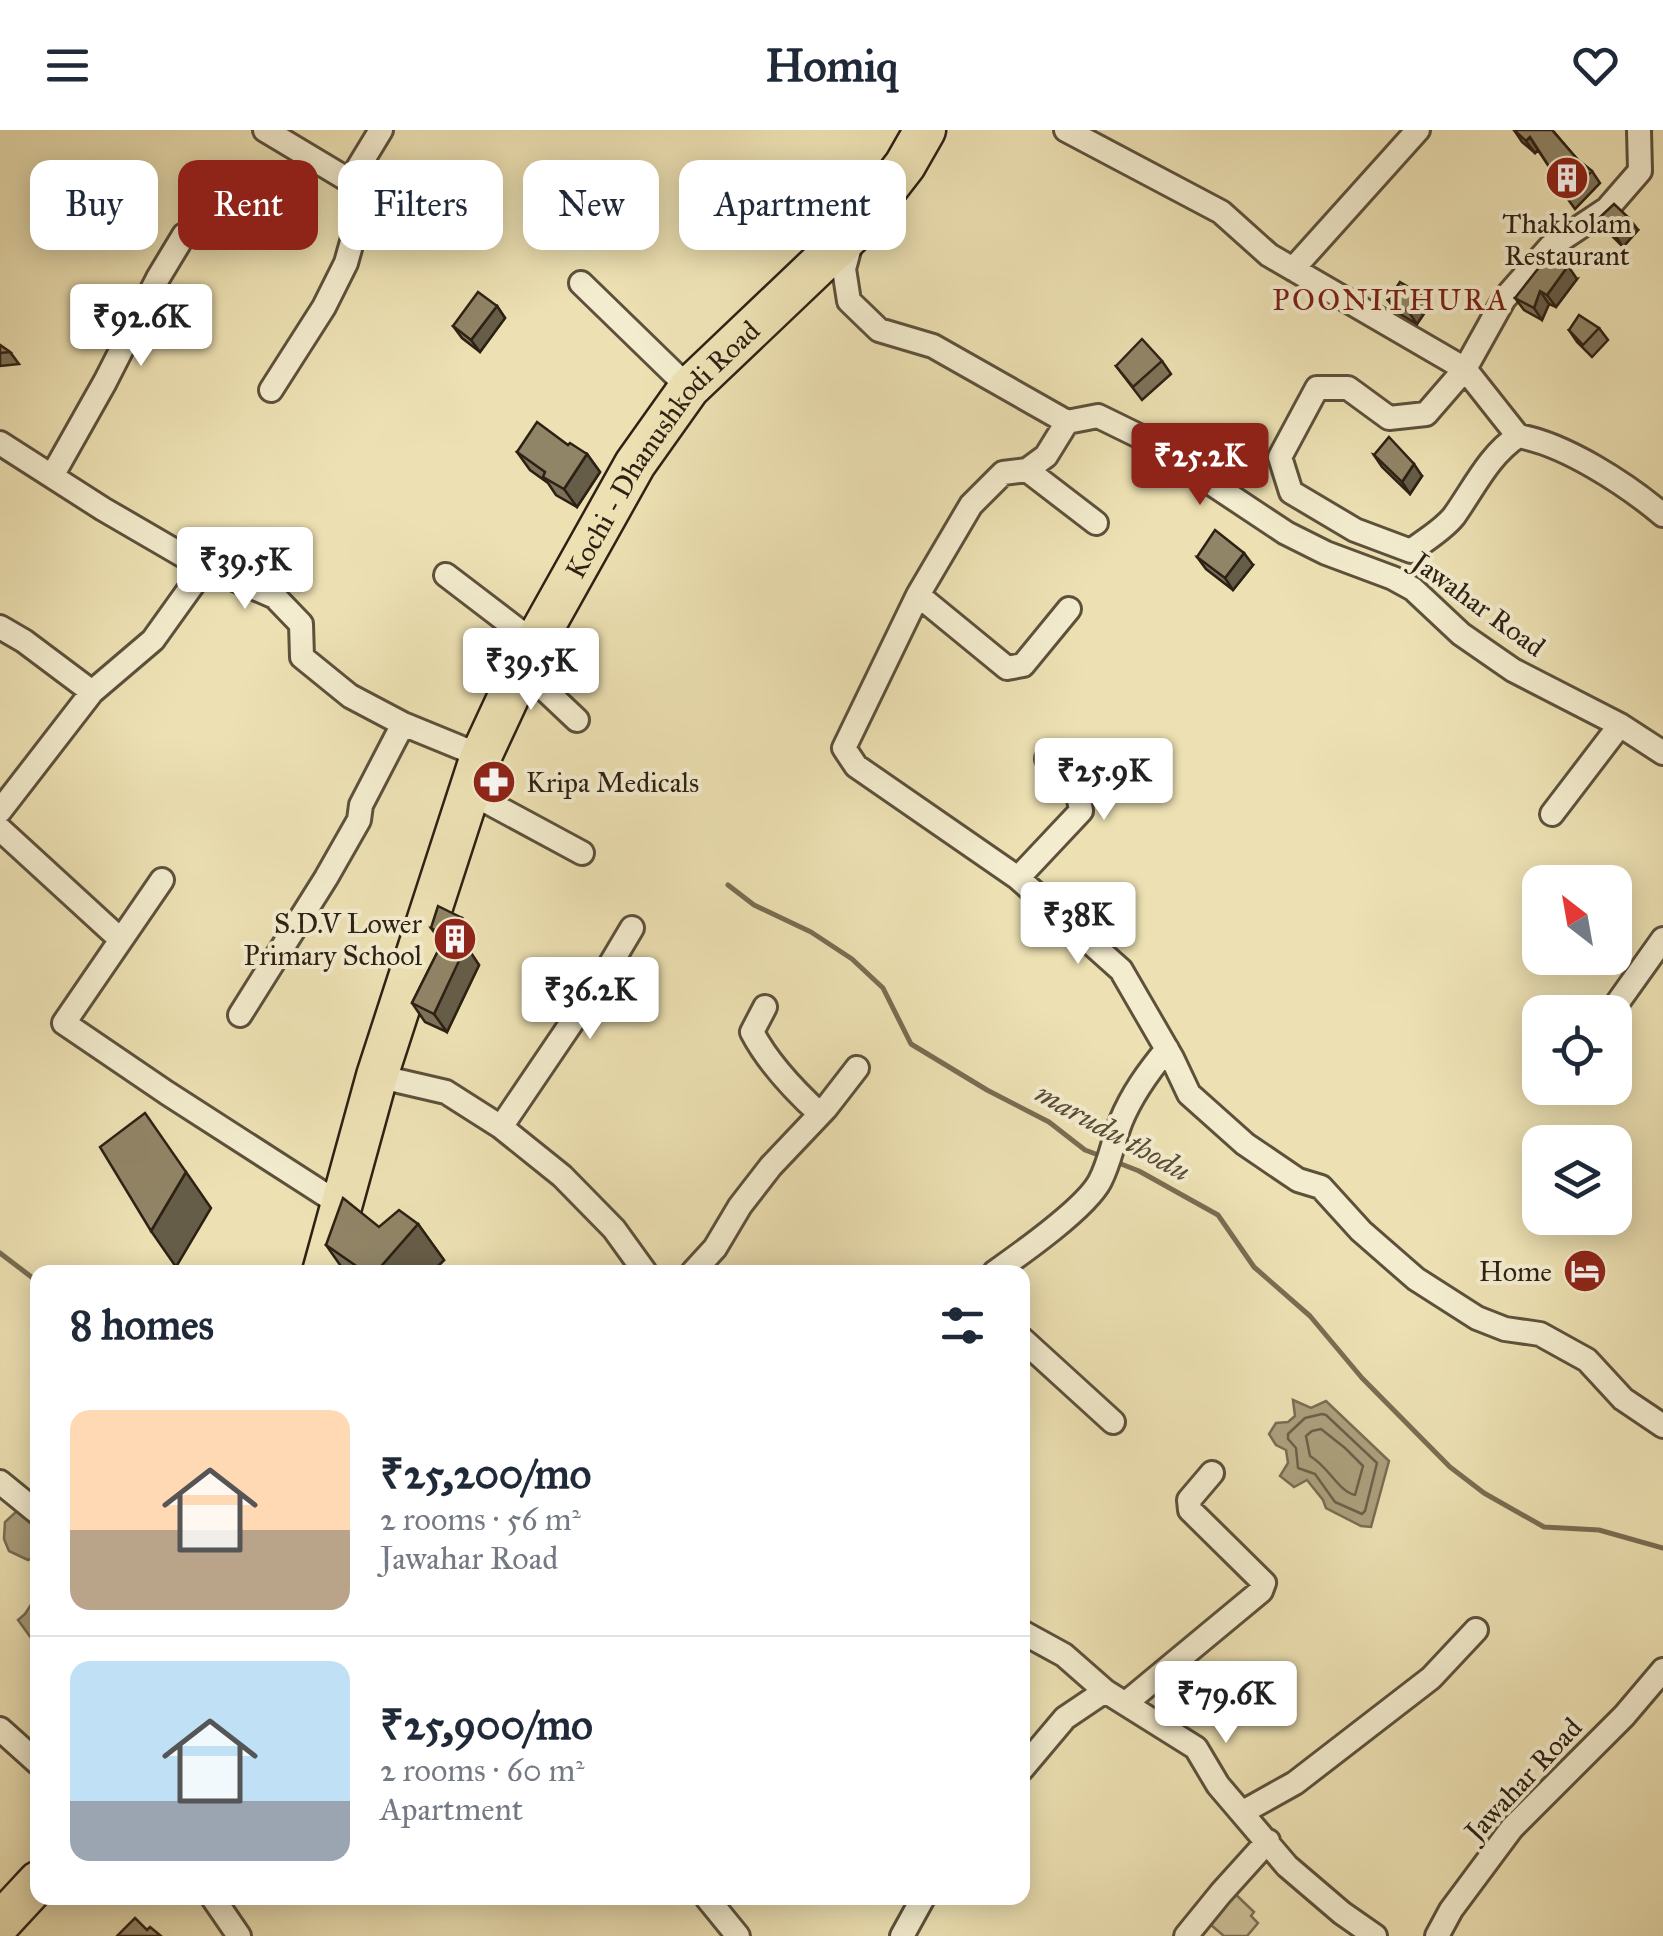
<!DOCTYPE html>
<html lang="en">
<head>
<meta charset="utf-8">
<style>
  :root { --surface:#fff; --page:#f6f6f7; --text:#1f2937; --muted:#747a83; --line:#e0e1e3; --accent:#8f2418 }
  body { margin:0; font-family:"IM FELL Great Primer",serif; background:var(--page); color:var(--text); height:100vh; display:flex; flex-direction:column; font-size:38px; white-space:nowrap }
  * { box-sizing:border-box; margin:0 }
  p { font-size:32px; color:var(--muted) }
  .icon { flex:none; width:55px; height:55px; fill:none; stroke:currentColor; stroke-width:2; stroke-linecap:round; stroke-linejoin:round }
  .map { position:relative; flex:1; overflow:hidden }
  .sheet { position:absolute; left:30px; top:1135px; width:1000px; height:640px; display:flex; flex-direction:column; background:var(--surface); border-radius:20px; box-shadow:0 5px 25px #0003 }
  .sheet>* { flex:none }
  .top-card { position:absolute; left:30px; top:30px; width:1000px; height:90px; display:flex; gap:20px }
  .needle { width:65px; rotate:329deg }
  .buttons { position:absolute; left:1522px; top:735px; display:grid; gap:20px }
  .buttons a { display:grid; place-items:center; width:110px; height:110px; border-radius:20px; background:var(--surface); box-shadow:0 5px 25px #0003; font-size:50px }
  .price { position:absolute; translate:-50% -85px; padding:0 22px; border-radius:10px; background:#fff; color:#222; font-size:32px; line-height:65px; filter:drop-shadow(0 2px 5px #0008) }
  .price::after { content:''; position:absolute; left:50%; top:60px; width:30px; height:22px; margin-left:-15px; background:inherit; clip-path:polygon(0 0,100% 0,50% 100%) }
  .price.current { background:var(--accent); color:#fff }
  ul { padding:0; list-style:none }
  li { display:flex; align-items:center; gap:30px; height:250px; padding:0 40px }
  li+li { border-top:2px solid var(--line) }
  li span { display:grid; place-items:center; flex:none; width:280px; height:200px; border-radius:20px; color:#555 }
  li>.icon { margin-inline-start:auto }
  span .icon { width:120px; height:120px; fill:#fffc; stroke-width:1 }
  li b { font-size:42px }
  h2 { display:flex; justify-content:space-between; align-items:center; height:120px; padding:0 40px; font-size:42px }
  .tag { padding:0 35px; border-radius:20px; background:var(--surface); box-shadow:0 5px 25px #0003; font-size:35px; line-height:90px }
  .tag.current { background:var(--accent); color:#fff }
  header { display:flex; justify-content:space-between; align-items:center; height:130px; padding:0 40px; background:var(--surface); font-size:45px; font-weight:700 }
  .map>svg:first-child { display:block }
  .green { fill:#ccc098; stroke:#7c7056; stroke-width:2.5 }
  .water { fill:#aca07d; stroke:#796d53; stroke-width:2.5 }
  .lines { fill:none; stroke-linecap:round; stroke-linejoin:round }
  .shore { stroke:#6c6049; stroke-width:2.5 }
  .stream { stroke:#796d53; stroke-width:5 }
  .street-casing { stroke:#5d513c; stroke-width:28 }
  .highway-casing { stroke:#2d2115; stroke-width:45 }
  .street { stroke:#f3ecce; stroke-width:22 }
  .highway { stroke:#ede1b3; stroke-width:40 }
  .wall { fill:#7d7259; stroke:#2d2115; stroke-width:2.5 }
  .shaded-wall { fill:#665d48; stroke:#2d2115; stroke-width:2.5 }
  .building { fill:#918567; stroke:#2d2115; stroke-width:2.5 }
  .labels { text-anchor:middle; stroke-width:8; stroke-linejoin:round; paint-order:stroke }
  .poi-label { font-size:28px; fill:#2d2115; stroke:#f3ecce; text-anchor:end }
  .street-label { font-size:28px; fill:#2d2115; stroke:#f3ecce }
  .neighbourhood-label { font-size:30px; letter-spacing:2.5px; fill:#7a1f14; stroke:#f3ecce }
  .water-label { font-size:30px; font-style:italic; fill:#594d39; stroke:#f3ecce }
</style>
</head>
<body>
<header><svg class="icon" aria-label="menu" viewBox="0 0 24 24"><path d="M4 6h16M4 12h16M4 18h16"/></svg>Homiq<svg class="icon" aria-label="heart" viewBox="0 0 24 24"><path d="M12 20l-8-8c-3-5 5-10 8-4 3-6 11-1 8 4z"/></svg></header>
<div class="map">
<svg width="1663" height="1806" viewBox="0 0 1663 1806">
  <rect width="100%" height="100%" fill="#ede1b3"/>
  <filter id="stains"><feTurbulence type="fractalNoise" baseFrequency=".002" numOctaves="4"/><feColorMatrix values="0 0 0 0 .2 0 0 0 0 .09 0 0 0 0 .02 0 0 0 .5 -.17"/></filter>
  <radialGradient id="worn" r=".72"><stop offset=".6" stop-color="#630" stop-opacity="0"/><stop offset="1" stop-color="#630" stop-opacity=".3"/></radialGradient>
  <!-- green -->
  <path class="green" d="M1230,1759l24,23 -3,4 7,7 -11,13h-23l-19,-16z"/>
  <!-- water -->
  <path class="water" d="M1293,1270l18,8 15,-7 63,60 -18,66 -10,-1 -35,-18 -3,-8 -16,-20 -13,7 -14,-11 8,-13 -2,-13 -10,-5 -7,-11 7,-11 12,-1 7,-6z
    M18,1380l19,3v42l-9,5 -19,-9 -5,-12 1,-17z
    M34,1470h3v39l-3,3 -16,-22 7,-6z"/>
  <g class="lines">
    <!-- shore -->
    <path class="shore" d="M1322,1284l4,1 51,48 -12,48 -3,3 -27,-12 -20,-28 -17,-6 -2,-20 -8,-9v-5l17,-16z
      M1321,1299l24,19 18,18 -8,29c-16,-3 -26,-28 -45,-39l-4,-20 6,-5z"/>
    <!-- stream -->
    <path class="stream" d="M728,755l26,20 57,27 41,27 31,29 28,56 76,46 62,32 36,28 16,6
      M1116,1032l23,9 79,44 36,52 56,49 52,62 88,89 34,26 60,34 55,3 64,18
      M0,1123l38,29"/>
    <!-- street casing -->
    <g class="street-casing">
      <path id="street" d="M265,0l85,51
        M1066,0l155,82 48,43 196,114 53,67
        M1639,0l1,41 -33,38 -57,38 -46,52 -39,70 -39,45 -37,4 -41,-30h-31l-37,69 11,35 64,38 56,21c14,-11 32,-21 43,-35 20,-28 35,-61 64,-80 47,8 108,48 145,79
        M852,109l-8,30 5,32 30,29 54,16 134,76 31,-6 45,22 143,95 40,20 67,25 20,11 48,45 52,36 107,55 43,28
        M1293,139l125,-139
        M581,153l108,105
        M271,260l53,-83 22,-44 16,-57 -4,-14 -8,-11 31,-51
        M1067,292l-21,34 -19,14 -24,3 -32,32 -53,90 -74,153 12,18 162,112 103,92 51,88 17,36 56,50 53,36 23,7 40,44 55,48 61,39 28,11 35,5 47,26 36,39 40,27
        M0,313l103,66 86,50 86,38 26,27 1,33 48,39 53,28 78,32
        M1027,340l69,53
        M52,346l53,-94 53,-104 26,-43
        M446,445l89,68
        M918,465l89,73 16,-3 46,-56
        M0,497l24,14 68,51 61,-52 53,-74
        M522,538l55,52
        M469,662l113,61
        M0,681l92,-119
        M1552,684l68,-89
        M0,699l121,111
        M1018,748l63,-67 -4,-23 -30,-29
        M162,750l-98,143 103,70 174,112
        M765,877l-13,25c15,29 44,60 68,82
        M1611,882l52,-73
        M240,885l86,-137 33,-58 2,-15 42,-81
        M377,946l69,16 55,35 61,49 52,53 31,43
        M501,997l103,-152 28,-47
        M693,1142l22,-24 25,-42 31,-40 55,-58 31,-40
        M995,1142c27,-19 91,-64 105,-91 10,-19 13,-40 21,-60 11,-27 27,-49 46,-72
        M1022,1209l91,83
        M0,1352l38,31
        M1022,1502l42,23 41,36 91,57 22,37 69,81 55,47 33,23
        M1126,1573l135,-112 3,-8 -74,-73 -1,-10 23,-27
        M0,1599l38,34
        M1022,1639l43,-51 40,-27
        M1243,1682l52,-29 136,-105 45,-48
        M213,1768l26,38
        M707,1768l31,38
        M902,1806l21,-38
        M1186,1806l35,-43 47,-52
        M1437,1806l14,-26 61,-82 112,-112 39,-46"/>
    </g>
    <!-- highway casing -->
    <g class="highway-casing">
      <g id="highway">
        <path id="s1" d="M323,1142l54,-196 104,-320 46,-99 108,-193 54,-76 165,-157 51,-66 20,-35"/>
        <path d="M0,1793l38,-41"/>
      </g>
    </g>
    <!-- street -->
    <use href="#street" class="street"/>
    <!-- highway -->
    <use href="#highway" class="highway"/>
  </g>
  <!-- wall -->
  <path class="wall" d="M1514,0l40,2 24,28 14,11 8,12 -25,26 -23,-32 2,-3 -16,-24 -3,3 -13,-11z
    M1598,89l40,11 -15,17 -16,-16z
    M1577,149l-21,28 -7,-3 -7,16 -18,-10 -9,-12z
    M1420,164l9,12 -12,18 -20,-12 -9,-12z
    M497,176l8,12 -25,34 -18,-14 -9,-12z
    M1599,198l9,12 -16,17 -15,-15 -8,-12z
    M0,215l10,7 9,12 -19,2z
    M1162,231l9,13 -29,26 -26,-34z
    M568,315l19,9 13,18 -23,35 -21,-12 -8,-12 -18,-13 -13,-18z
    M1374,325l48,21 -12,18 -28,-27z
    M1197,427l56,8 -20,25 -27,-21z
    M431,798l44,8 -8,11 12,18 -32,67 -22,-10 -13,-19 30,-60z
    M418,1094l26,36 -12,12h-87l-19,-27 53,-18z"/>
  <!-- shaded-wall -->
  <path class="shaded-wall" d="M1530,7l8,13 -3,3 -9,-12z
    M1629,88l9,12 -15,17 -8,-12z
    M1568,136l9,13 -21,28 -9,-12z
    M1540,161l9,13 -7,16 -8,-12z
    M1420,164l9,12 -12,18 -9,-13z
    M497,176l8,12 -25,34 -9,-12z
    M587,324l13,18 -23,35 -13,-18z
    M1414,334l8,12 -12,18 -8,-12z
    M1244,423l9,12 -20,25 -8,-12z
    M462,788l13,18 -8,11 12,18 -32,67 -13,-18 27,-59 -13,-18z
    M186,1042l25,36 -35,59 -25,-36z
    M418,1094l26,36 -12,12h-56z"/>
  <!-- building -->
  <path class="building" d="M1514,0h38l26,30 14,11 -26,25 -14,-19 2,-3 -24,-37 -4,4z
    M1614,74l15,14 -14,17 -17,-16z
    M1548,126l20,10 -21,29 -7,-4 -6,17 -19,-10z
    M1400,152l20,12 -12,17 -20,-11z
    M478,162l19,14 -26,34 -18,-14z
    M1579,185l20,13 -16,17 -14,-15z
    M1142,209l20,22 -29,26 -17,-21z
    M0,215l10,7 -10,1z
    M537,292l31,23 2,-2 17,11 -23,35 -21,-12 2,-5 -28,-20z
    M1389,307l25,27 -12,18 -28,-27z
    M1215,400l29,23 -19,25 -28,-21z
    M438,776l24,12 -14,19 -17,-9z
    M445,807l21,9 -32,68 -22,-11z
    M145,983l41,59 -35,59 -51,-84z
    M343,1068l36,29 20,-17 19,14 -42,48h-11l-39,-27z
    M135,1788l12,12 3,-3 11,9h-44z"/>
  <!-- icons -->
  <defs>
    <g id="building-disc" transform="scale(2.25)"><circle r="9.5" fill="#8f2418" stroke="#f3ecce"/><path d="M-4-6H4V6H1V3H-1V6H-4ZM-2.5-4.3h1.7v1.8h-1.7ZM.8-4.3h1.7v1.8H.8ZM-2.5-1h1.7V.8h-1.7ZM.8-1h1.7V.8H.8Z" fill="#fff"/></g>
    <g id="pharmacy-disc" transform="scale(2.25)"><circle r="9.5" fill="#8f2418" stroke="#f3ecce"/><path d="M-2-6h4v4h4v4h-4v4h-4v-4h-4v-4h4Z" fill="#fff"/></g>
    <g id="hotel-disc" transform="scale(2.25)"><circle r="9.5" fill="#8f2418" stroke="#f3ecce"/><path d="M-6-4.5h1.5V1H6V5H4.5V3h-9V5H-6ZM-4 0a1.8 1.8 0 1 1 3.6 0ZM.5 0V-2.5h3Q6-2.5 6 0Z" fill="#fff"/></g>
  </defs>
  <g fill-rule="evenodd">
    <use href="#building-disc" x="1567" y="48"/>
    <use href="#pharmacy-disc" x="494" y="652"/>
    <use href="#building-disc" x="455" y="809"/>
    <use href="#hotel-disc" x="1585" y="1141"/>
  </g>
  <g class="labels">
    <!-- poi labels -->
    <g class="poi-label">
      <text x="1567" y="103" text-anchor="middle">Thakkolam<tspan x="1567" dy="32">Restaurant</tspan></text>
      <text x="526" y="662" text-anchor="start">Kripa Medicals</text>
      <text x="422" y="803">S.D.V Lower<tspan x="422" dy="32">Primary School</tspan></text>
      <text x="1552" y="1151">Home</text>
    </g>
    <!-- street labels -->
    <g class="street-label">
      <text dy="10" stroke="none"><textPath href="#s1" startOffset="898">Kochi - Dhanushkodi Road</textPath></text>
      <text transform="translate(1479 474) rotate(36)" y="10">Jawahar Road</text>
      <text transform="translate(1523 1649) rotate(-47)" y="10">Jawahar Road</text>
    </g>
    <!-- neighbourhood labels -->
    <g class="neighbourhood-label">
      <text x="1391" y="180">POONITHURA</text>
    </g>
    <!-- water labels -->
    <g class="water-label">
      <text transform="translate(1113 1002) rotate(29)" y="10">marudu thodu</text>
    </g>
  </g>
  <rect width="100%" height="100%" filter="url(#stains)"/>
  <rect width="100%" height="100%" fill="url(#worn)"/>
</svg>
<div class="buttons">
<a><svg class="needle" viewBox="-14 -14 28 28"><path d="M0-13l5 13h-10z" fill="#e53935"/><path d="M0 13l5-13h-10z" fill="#747a83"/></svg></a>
<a><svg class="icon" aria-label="locate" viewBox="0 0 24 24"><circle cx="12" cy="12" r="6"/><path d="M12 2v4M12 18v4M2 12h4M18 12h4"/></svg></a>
<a><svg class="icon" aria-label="layers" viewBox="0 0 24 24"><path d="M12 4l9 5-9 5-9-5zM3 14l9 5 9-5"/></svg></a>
</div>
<b class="price" style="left:141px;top:239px">₹92.6K</b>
<b class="price current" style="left:1200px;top:378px">₹25.2K</b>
<b class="price" style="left:245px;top:482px">₹39.5K</b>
<b class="price" style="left:531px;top:583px">₹39.5K</b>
<b class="price" style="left:1104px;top:693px">₹25.9K</b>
<b class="price" style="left:1078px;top:837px">₹38K</b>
<b class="price" style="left:590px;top:912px">₹36.2K</b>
<b class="price" style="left:1226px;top:1616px">₹79.6K</b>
<div class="top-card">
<a class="tag">Buy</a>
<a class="tag current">Rent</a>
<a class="tag">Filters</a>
<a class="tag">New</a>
<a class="tag">Apartment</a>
</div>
<section class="sheet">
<h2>8 homes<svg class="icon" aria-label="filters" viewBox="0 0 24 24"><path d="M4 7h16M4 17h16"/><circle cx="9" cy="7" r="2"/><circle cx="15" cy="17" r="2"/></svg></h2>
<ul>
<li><span style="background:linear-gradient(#ffd9b3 60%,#b9a48a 0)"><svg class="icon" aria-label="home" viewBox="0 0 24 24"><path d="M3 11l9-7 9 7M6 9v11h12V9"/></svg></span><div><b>₹25,200/mo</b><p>2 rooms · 56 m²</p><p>Jawahar Road</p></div></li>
<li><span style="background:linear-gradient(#bfe0f5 70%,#9aa5b1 0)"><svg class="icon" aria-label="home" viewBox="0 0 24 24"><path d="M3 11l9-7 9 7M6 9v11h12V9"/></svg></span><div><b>₹25,900/mo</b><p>2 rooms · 60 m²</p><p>Apartment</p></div></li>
</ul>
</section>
</div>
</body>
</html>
